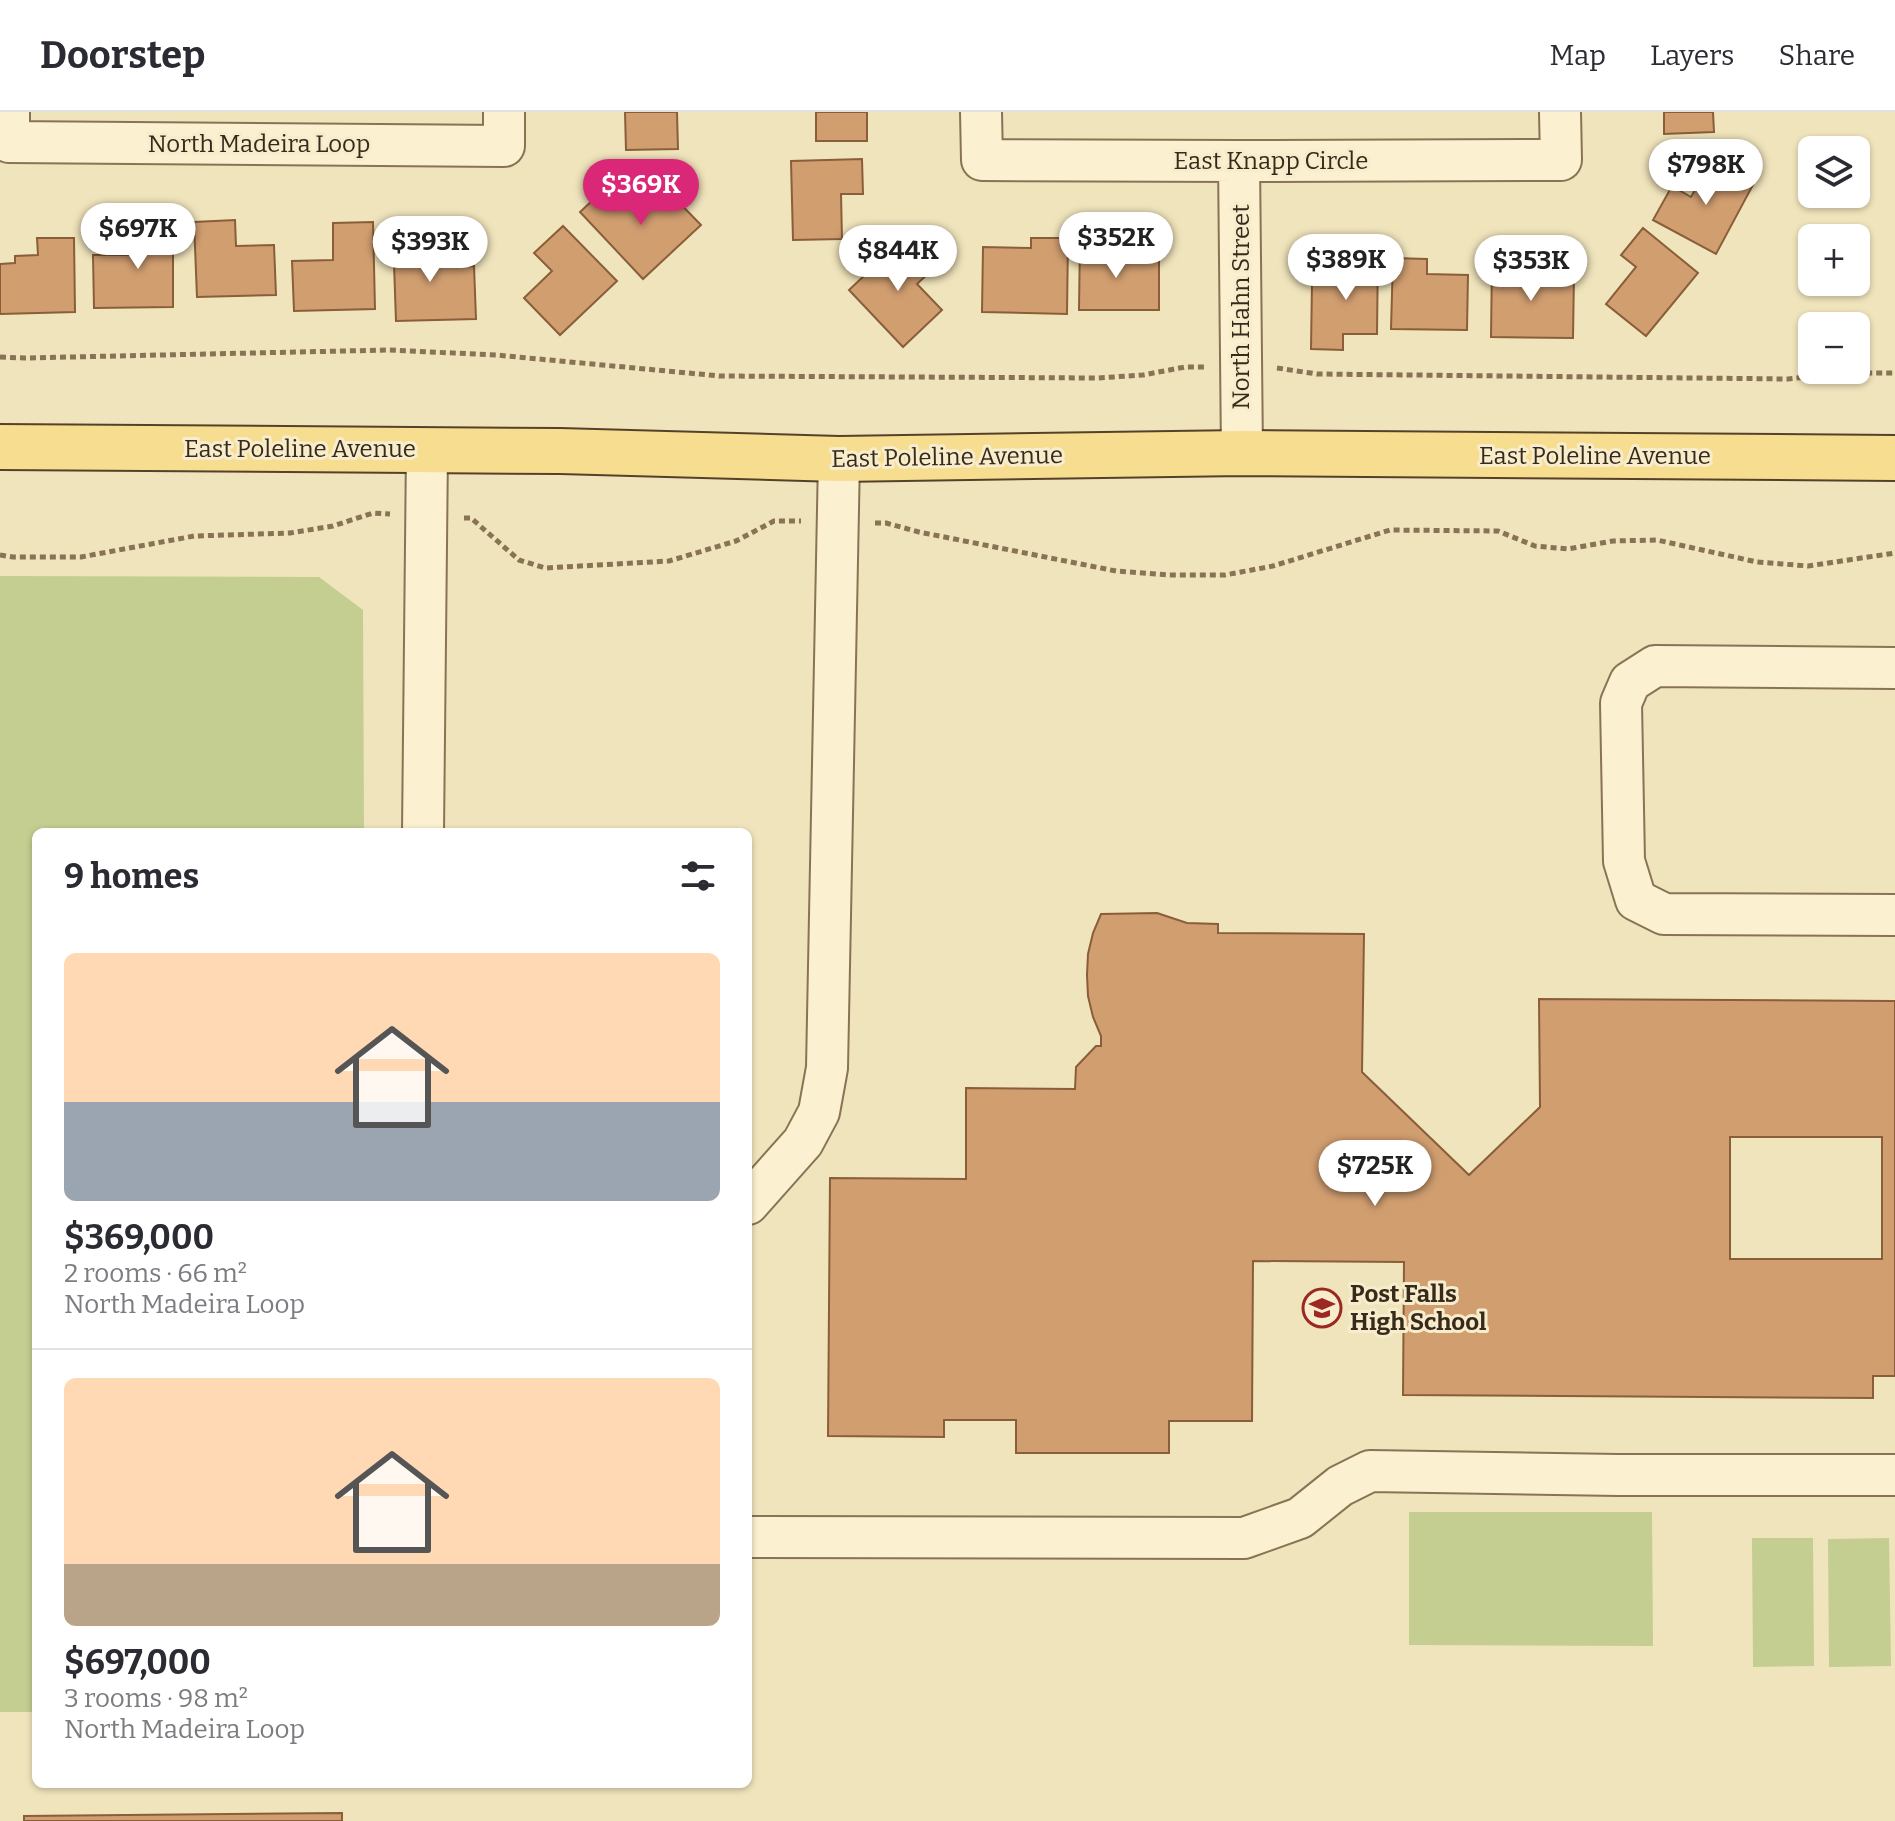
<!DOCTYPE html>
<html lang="en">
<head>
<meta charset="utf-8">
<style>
  :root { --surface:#fff; --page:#f2f2f3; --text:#2b2b33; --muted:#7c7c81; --line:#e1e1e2; --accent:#db2777 }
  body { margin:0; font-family:Bitter,serif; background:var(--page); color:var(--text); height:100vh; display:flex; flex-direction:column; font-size:30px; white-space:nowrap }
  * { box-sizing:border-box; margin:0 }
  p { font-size:26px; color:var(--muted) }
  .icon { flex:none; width:44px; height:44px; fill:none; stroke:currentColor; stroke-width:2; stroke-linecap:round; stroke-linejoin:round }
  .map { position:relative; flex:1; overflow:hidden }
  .sheet { position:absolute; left:32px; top:716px; width:720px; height:960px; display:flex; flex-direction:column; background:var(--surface); border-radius:12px; box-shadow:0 2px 6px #0004 }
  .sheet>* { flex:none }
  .controls { position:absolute; left:1798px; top:24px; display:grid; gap:16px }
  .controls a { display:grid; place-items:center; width:72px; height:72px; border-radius:12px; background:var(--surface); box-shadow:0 2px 6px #0004; font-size:40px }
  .price { position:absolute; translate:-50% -68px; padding:0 18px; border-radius:28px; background:#fff; color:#222; font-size:26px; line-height:52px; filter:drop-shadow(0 2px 4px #0008) }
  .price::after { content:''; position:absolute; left:50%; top:48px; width:24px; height:18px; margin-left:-12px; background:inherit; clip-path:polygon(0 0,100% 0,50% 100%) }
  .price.on { background:var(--accent); color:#fff }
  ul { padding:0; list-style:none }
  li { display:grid; align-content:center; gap:16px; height:424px; padding:0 32px }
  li+li { border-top:2px solid var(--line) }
  li span { display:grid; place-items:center; height:248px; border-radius:12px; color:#555 }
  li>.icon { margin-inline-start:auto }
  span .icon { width:144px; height:144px; fill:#fffc; stroke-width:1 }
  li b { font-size:34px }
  h2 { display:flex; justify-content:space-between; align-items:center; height:96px; padding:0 32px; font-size:34px }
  header { display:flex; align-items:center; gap:48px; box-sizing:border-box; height:112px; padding:0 40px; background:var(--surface); border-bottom:2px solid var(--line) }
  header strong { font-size:38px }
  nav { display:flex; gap:44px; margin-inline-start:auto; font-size:28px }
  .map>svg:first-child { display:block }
  .green { fill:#c3ce90 }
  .building { fill:#d19e70; stroke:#895e39; stroke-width:2; fill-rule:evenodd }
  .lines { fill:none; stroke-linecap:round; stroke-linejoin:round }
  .minor-casing { stroke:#887355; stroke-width:44 }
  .major-casing { stroke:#55412a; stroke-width:48 }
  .path { stroke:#887355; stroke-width:5; stroke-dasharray:6 4; stroke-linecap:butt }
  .minor { stroke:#fbf0cf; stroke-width:40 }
  .major { stroke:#f7dd90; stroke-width:44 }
  .labels { text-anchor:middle; stroke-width:6; stroke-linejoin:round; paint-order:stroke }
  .street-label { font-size:24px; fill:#372a1b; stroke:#f7edcc }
  .poi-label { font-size:24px; font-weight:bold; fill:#372a1b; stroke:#f7edcc; text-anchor:start }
</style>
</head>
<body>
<header>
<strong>Doorstep</strong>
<nav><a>Map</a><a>Layers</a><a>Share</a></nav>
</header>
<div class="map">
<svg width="1895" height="1709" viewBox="0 0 1895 1709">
  <rect width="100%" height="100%" fill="#f0e4bc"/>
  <!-- green -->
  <path class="green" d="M0,464l319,1 44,33 1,222h-328v880h-36z
    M1409,1400h243l1,134 -244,-1z
    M1752,1426h61l1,128 -61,1z
    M1889,1426l2,128 -62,1 -1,-128z"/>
  <!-- building -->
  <path class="building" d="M625,0h52l1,37 -52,1z
    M816,0h51v29h-51z
    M1664,0h49l1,20 -50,2z
    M862,47l1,35h-22l1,45 -49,1 -2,-79z
    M1712,48l42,23 -38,71 -63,-34 19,-34 19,11z
    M609,73l26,27 28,-26 38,39 -58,54 -63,-67z
    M173,108v87l-79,1 -1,-53h41v-34z
    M235,108l1,26 38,-1 2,50 -79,2 -3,-75z
    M373,110l2,87 -81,2 -2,-50 41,-1v-37z
    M563,114l54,55 -57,54 -36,-37 28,-27 -18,-18z
    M1643,116l55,45 -52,63 -40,-32 30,-37 -15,-12z
    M432,122v33l42,-1 2,53 -80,2 -3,-86z
    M37,126h37l1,74 -75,2v-50l15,-1v-7l23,-1z
    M1031,126h37l-1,76 -85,-2 1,-65 48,1z
    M903,127l29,31 -15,14 25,26 -39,37 -54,-57z
    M1080,128h36v19l43,1v50h-80z
    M1344,136l34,1 -1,85h-34v16l-32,-1 1,-67h32z
    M1393,146l34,1v15l41,1 -1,55 -76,-1z
    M1492,150h35v11h47l-1,65 -82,-1z
    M1157,801l30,10 31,1v9l146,1 -2,138 107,103 71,-68 -1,-108 356,2v375h-22v22l-470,-3 1,-133 -151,-1 -1,160h-83v32h-153v-33h-72v17l-116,-1 2,-258 136,1v-91l109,1 1,-22 20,-21h5v-10l-8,-19 -5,-21 -1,-21 1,-21 5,-21 8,-19zM1730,1025h152v122h-152z
    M342,1701v8h-318v-5z"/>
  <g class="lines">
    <!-- minor casing -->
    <g class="minor-casing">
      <path id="minor" d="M9,0v30l495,4v-34
        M981,0l1,48 257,1 322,-1 -1,-48
        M1239,49l3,292
        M1895,556l-240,-2 -25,16 -9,21 3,158 12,39 28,14 231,1
        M423,720l4,-382
        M748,1092l55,-62 16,-30 8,-44 12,-609
        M748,1425l496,1 56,-20 40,-32 30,-15 248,4h277"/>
    </g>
    <!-- major casing -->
    <g class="major-casing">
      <path id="major" d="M0,335l560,4 279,8 403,-6 653,5"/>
    </g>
    <!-- path -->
    <path class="path" d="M0,245l25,1 364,-8 107,5 224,21 378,2 45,-3 42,-8h22
      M1277,256l40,6 471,5 56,-6h51
      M464,406h7l48,42 26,8 124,-7 67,-20 38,-20h27
      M875,411h11l33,9 197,39 53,4h56l48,-9 117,-36 108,1 37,15 33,3 45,-8 44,-1 100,22 51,4 87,-13
      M0,443l13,2h68l113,-21 96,-3 43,-7 40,-13 17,1"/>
    <!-- minor -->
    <use href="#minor" class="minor"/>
    <!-- major -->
    <use href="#major" class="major"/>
  </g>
  <!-- icons -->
  <defs>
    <g id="school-ring" transform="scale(2)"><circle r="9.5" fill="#f7edcc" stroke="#9b2822" stroke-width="1.5"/><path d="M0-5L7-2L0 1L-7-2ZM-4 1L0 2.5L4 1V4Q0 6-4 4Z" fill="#9b2822"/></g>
  </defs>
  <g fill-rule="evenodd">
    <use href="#school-ring" x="1322" y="1196"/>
  </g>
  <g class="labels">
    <!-- street labels -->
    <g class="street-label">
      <text x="259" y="40">North Madeira Loop</text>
      <text x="1271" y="57">East Knapp Circle</text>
      <text transform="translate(1241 195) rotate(-90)" y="8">North Hahn Street</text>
      <text x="300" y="345">East Poleline Avenue</text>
      <text x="1595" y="352">East Poleline Avenue</text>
      <text transform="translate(947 345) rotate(-1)" y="8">East Poleline Avenue</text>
    </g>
    <!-- poi labels -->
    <g class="poi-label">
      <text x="1350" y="1190">Post Falls<tspan x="1350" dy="28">High School</tspan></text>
    </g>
  </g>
</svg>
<div class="controls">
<a><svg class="icon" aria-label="layers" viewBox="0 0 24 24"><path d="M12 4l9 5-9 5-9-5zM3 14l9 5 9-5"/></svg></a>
<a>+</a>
<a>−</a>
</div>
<b class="price" style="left:1706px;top:95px">$798K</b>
<b class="price on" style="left:641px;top:115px">$369K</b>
<b class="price" style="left:138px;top:159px">$697K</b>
<b class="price" style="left:1116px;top:168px">$352K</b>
<b class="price" style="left:430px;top:172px">$393K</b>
<b class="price" style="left:898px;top:181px">$844K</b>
<b class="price" style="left:1346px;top:190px">$389K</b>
<b class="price" style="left:1531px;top:191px">$353K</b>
<b class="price" style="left:1375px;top:1096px">$725K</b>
<section class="sheet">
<h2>9 homes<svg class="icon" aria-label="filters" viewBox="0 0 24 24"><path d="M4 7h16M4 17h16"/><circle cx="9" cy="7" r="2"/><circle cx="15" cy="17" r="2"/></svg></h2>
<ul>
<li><span style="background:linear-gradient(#ffd9b3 60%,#9aa5b1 0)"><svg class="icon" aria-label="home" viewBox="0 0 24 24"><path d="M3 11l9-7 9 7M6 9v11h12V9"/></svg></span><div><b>$369,000</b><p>2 rooms · 66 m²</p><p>North Madeira Loop</p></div></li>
<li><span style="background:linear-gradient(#ffd9b3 75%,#b9a48a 0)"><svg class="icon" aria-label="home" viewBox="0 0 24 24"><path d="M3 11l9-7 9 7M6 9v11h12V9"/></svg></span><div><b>$697,000</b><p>3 rooms · 98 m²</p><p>North Madeira Loop</p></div></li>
</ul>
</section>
</div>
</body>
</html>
